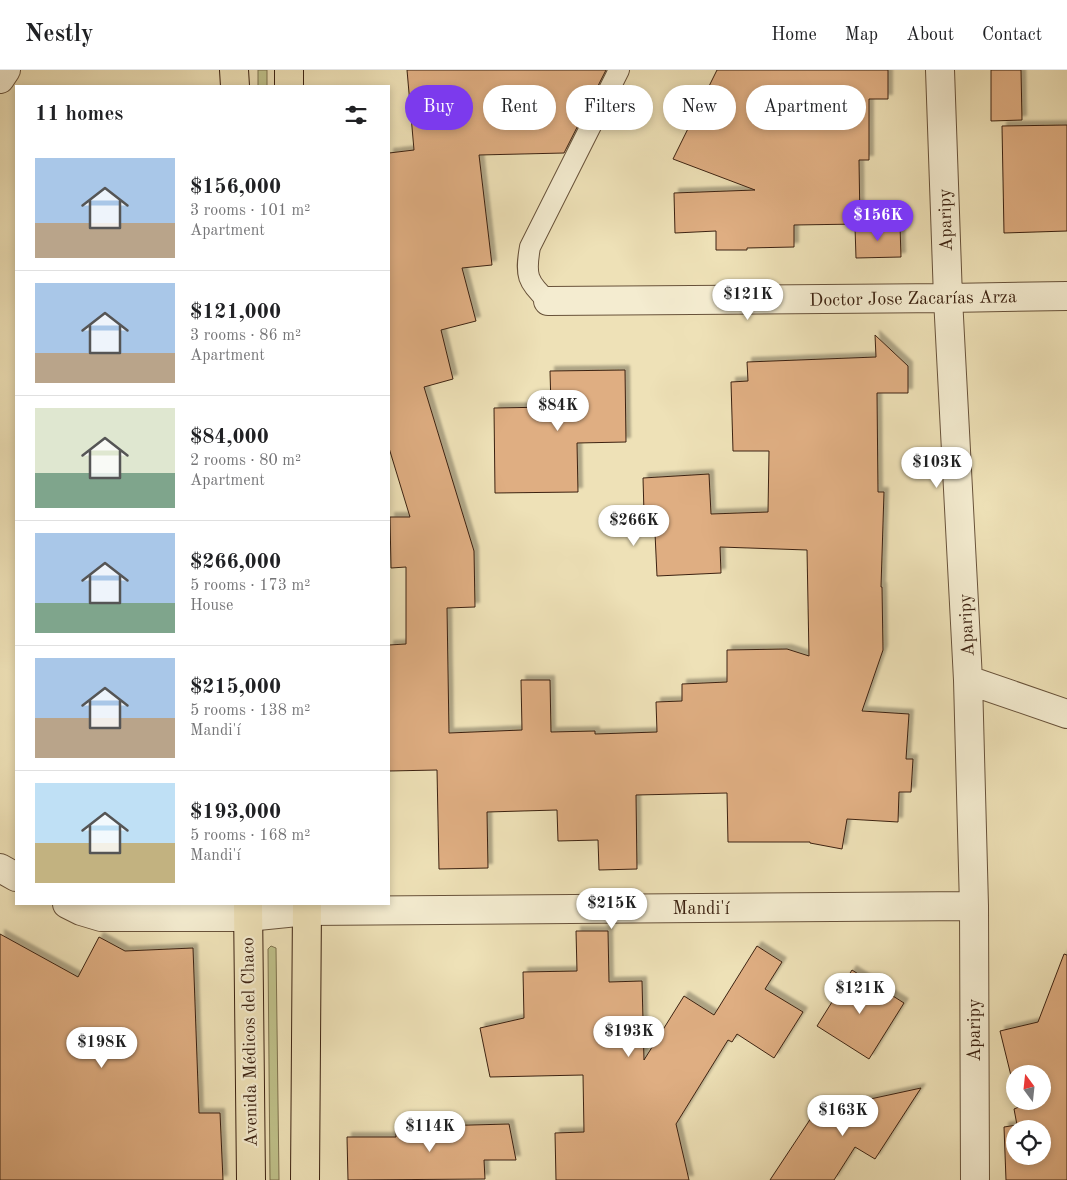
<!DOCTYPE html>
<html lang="en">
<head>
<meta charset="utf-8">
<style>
  :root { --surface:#fff; --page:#f6f6f6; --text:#202124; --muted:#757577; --line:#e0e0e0; --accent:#7c3aed }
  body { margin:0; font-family:"Old Standard TT",serif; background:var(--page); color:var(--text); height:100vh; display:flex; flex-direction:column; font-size:19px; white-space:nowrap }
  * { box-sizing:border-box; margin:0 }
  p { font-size:16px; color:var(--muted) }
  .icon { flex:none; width:28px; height:28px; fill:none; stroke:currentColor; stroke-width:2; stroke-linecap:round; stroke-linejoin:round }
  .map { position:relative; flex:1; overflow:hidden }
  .side { position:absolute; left:15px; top:15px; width:375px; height:820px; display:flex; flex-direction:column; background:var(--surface); border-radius:0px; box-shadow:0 2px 8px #0003 }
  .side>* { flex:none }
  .guide { position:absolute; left:405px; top:15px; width:475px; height:45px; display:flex; gap:10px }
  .needle { width:32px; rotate:345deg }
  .fabs { position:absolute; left:1006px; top:995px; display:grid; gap:10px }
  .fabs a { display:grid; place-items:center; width:45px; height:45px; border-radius:50%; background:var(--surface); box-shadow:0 2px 8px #0003; font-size:25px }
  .price { position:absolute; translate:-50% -42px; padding:0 11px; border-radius:18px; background:#fff; color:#222; font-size:16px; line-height:32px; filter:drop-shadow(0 1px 2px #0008) }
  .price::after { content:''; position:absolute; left:50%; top:30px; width:15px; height:11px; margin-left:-8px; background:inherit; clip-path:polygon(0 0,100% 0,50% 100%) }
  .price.active { background:var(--accent); color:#fff }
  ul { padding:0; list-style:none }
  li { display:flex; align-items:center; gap:15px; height:125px; padding:0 20px }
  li+li { border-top:1px solid var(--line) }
  li span { display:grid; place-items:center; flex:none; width:140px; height:100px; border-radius:0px; color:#555 }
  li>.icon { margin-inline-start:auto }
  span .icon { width:60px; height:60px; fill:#fffc; stroke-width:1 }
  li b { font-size:21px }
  h2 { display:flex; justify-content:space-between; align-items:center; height:60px; padding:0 20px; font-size:21px }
  .tag { padding:0 18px; border-radius:22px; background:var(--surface); box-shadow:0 2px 8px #0003; font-size:18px; line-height:45px }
  .tag.active { background:var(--accent); color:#fff }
  header { display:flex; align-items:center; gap:30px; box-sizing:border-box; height:70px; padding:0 25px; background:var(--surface); border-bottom:1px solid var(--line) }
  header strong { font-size:24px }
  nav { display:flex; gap:28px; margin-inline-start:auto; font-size:18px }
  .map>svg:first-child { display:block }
  .green { fill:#bfc18a; stroke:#7e724e }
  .building { fill:#dfae82; stroke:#3c2211; fill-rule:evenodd; filter:url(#shadow) }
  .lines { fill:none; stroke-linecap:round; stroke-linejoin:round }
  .service-casing { stroke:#68523a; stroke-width:22 }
  .minor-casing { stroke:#68523a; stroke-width:30 }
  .primary-casing { stroke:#3c2211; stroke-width:30 }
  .service { stroke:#f4ecd0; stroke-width:20 }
  .minor { stroke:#f4ecd0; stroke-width:28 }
  .primary { stroke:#eee1b7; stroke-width:28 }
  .labels { text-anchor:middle; stroke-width:4.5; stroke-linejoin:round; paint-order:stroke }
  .street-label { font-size:18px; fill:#3c2211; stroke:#f4ecd0 }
</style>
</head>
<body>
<header>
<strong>Nestly</strong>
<nav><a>Home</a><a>Map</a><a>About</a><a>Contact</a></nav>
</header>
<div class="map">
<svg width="1067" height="1110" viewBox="0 0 1067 1110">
  <defs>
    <filter id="shadow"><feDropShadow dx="4.5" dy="-4.5" stdDeviation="1" flood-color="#0004"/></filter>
  </defs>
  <rect width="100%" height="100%" fill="#eee1b7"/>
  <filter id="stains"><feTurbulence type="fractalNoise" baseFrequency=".004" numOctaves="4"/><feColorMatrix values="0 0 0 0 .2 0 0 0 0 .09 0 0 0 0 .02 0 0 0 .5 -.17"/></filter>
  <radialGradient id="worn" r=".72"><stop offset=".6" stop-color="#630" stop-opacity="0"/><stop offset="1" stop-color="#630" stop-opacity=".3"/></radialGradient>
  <!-- green -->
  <path class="green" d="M258,0h9v16h-9z
    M271,876l5,2 3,232h-9l-2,-231z"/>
  <!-- building -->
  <path class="building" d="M407,0h199l-42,83 -85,2 13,110 -30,3 14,53 -35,9 12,49 -29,8 50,164 1,56 -28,1 2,125 73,-3 -1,-50h29l1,52 44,-1v3l62,-2 -1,-30 26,-1v-17l45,-2v-32l60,-1 22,7 -2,-106 -87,-3 1,26 -64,3 -3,-64 -10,1 -1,-35 66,-4 2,40 57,-2 1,-61h-36l-2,-69 17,-1 -1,-19 129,-5 -1,-22 33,31v27h-31l1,99h6l-3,95h1l1,63 -21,61 47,3 -3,45h7l-2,33h-12l-1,30 -51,-3 -5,30 -32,-6v-1h-82l-1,-49 -91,2 1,74 -38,1 -1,-30 -40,1 -1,-31 -70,2 1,56 -49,1 -2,-99 -48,1v-126l17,-1v-77l-15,1 -1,-51h20l-21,-69v-295l25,-3z
    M717,0h171v29h-19v61h-10l1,64 -66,1v22l-47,1v2h-31v-19l-41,2 -1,-40 81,-3 -82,-31z
    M991,0h30l1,50 -31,1z
    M1067,55v106l-63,2 -2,-107z
    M900,156l1,31 -45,1 -1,-31z
    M625,300l1,72 -49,1 1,49 -83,1 -1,-85 57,-1 -1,-36z
    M576,861h32l1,51 33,-1 2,79 40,-64 30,19 43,-69 25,16 -17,27 38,23 -29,46 -37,-24 -5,8 -4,-2 -52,84 13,56h-133l-1,-47 29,-1 -1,-57 -93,2 -10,-49 44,-10 -1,-46 54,-1z
    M0,864l78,43 21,-40 26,14 68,-3 6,165h21l3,67h-223z
    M1064,884l3,1v225h-61l-2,-53 13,-2 -3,-16 5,-2 -2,-6h25v-27h-27v18l-15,-61 38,-9zM1015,1059h27v27h-27z
    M852,900l52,33 -35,56 -52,-33z
    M921,1018l-46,71 -20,-12 -21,33h-64l45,-68 17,-4 4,2 2,-4z
    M509,1054l7,36h-32l1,19 -137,1 -1,-43h49v-10z"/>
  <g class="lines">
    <!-- service casing -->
    <g class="service-casing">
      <path id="service" d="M548,231c-21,-19 -23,-26 -18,-54l89,-177"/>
    </g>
    <!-- minor casing -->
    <g class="minor-casing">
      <path id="minor" d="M940,0l8,228 20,382 6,226 1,274
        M0,9l6,-9
        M548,231l400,-3 119,-2
        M968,610l99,34
        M0,798l16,9
        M67,834l14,7 20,6h147l59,-6 667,-5"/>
    </g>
    <!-- primary casing -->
    <g class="primary-casing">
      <path id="primary" d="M234,0l1,16
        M289,0v16
        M248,834l3,276
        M305,1110l2,-276"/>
    </g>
    <!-- service -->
    <use href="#service" class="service"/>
    <!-- minor -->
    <use href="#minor" class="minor"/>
    <!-- primary -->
    <use href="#primary" class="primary"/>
  </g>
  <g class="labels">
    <!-- street labels -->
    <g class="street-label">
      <text transform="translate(945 150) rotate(-92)" y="6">Aparipy</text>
      <text transform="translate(913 228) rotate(-1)" y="6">Doctor Jose Zacarías Arza</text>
      <text transform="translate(966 555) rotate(-93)" y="6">Aparipy</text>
      <text x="701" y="844">Mandi'í</text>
      <text transform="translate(974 960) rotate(-90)" y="6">Aparipy</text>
      <text transform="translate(249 972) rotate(-91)" y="6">Avenida Médicos del Chaco</text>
    </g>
  </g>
  <rect width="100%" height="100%" filter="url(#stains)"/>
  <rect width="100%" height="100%" fill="url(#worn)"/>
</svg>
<div class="fabs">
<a><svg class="needle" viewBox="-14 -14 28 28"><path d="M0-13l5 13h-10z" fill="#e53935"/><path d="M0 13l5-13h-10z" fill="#757577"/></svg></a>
<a><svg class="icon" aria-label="locate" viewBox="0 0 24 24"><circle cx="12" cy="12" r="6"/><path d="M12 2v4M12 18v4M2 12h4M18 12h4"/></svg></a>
</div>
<b class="price active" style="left:878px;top:172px">$156K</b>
<b class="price" style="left:748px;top:251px">$121K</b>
<b class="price" style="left:558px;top:362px">$84K</b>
<b class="price" style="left:937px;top:419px">$103K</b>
<b class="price" style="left:634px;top:477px">$266K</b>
<b class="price" style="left:612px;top:860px">$215K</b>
<b class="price" style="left:860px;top:945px">$121K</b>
<b class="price" style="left:629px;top:988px">$193K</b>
<b class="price" style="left:102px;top:999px">$198K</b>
<b class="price" style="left:843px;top:1067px">$163K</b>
<b class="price" style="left:430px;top:1083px">$114K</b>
<div class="guide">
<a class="tag active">Buy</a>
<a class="tag">Rent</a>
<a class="tag">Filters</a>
<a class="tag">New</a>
<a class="tag">Apartment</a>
</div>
<section class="side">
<h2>11 homes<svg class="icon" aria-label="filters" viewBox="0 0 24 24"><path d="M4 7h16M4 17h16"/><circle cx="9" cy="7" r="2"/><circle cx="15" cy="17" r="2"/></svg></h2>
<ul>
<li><span style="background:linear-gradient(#a9c7e8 65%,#b9a48a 0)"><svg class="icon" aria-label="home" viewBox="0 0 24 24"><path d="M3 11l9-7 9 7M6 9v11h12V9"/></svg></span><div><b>$156,000</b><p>3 rooms · 101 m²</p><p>Apartment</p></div></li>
<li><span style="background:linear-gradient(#a9c7e8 70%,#b9a48a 0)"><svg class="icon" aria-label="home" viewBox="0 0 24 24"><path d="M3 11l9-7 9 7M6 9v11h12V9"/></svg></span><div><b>$121,000</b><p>3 rooms · 86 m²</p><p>Apartment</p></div></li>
<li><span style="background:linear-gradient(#dfe7d0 65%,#7fa58c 0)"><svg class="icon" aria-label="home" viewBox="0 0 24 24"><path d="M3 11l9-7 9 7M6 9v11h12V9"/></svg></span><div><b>$84,000</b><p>2 rooms · 80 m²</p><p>Apartment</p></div></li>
<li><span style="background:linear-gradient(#a9c7e8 70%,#7fa58c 0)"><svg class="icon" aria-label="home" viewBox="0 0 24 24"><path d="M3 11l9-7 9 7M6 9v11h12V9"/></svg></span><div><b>$266,000</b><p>5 rooms · 173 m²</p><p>House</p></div></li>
<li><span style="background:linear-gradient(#a9c7e8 60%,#b9a48a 0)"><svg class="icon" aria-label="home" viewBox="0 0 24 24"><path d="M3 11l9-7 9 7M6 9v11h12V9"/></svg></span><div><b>$215,000</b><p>5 rooms · 138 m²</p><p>Mandi'í</p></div></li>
<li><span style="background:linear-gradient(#bfe0f5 60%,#c2b280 0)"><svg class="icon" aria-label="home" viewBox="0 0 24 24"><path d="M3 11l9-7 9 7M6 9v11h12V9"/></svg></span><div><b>$193,000</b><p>5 rooms · 168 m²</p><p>Mandi'í</p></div></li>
</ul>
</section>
</div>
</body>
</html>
